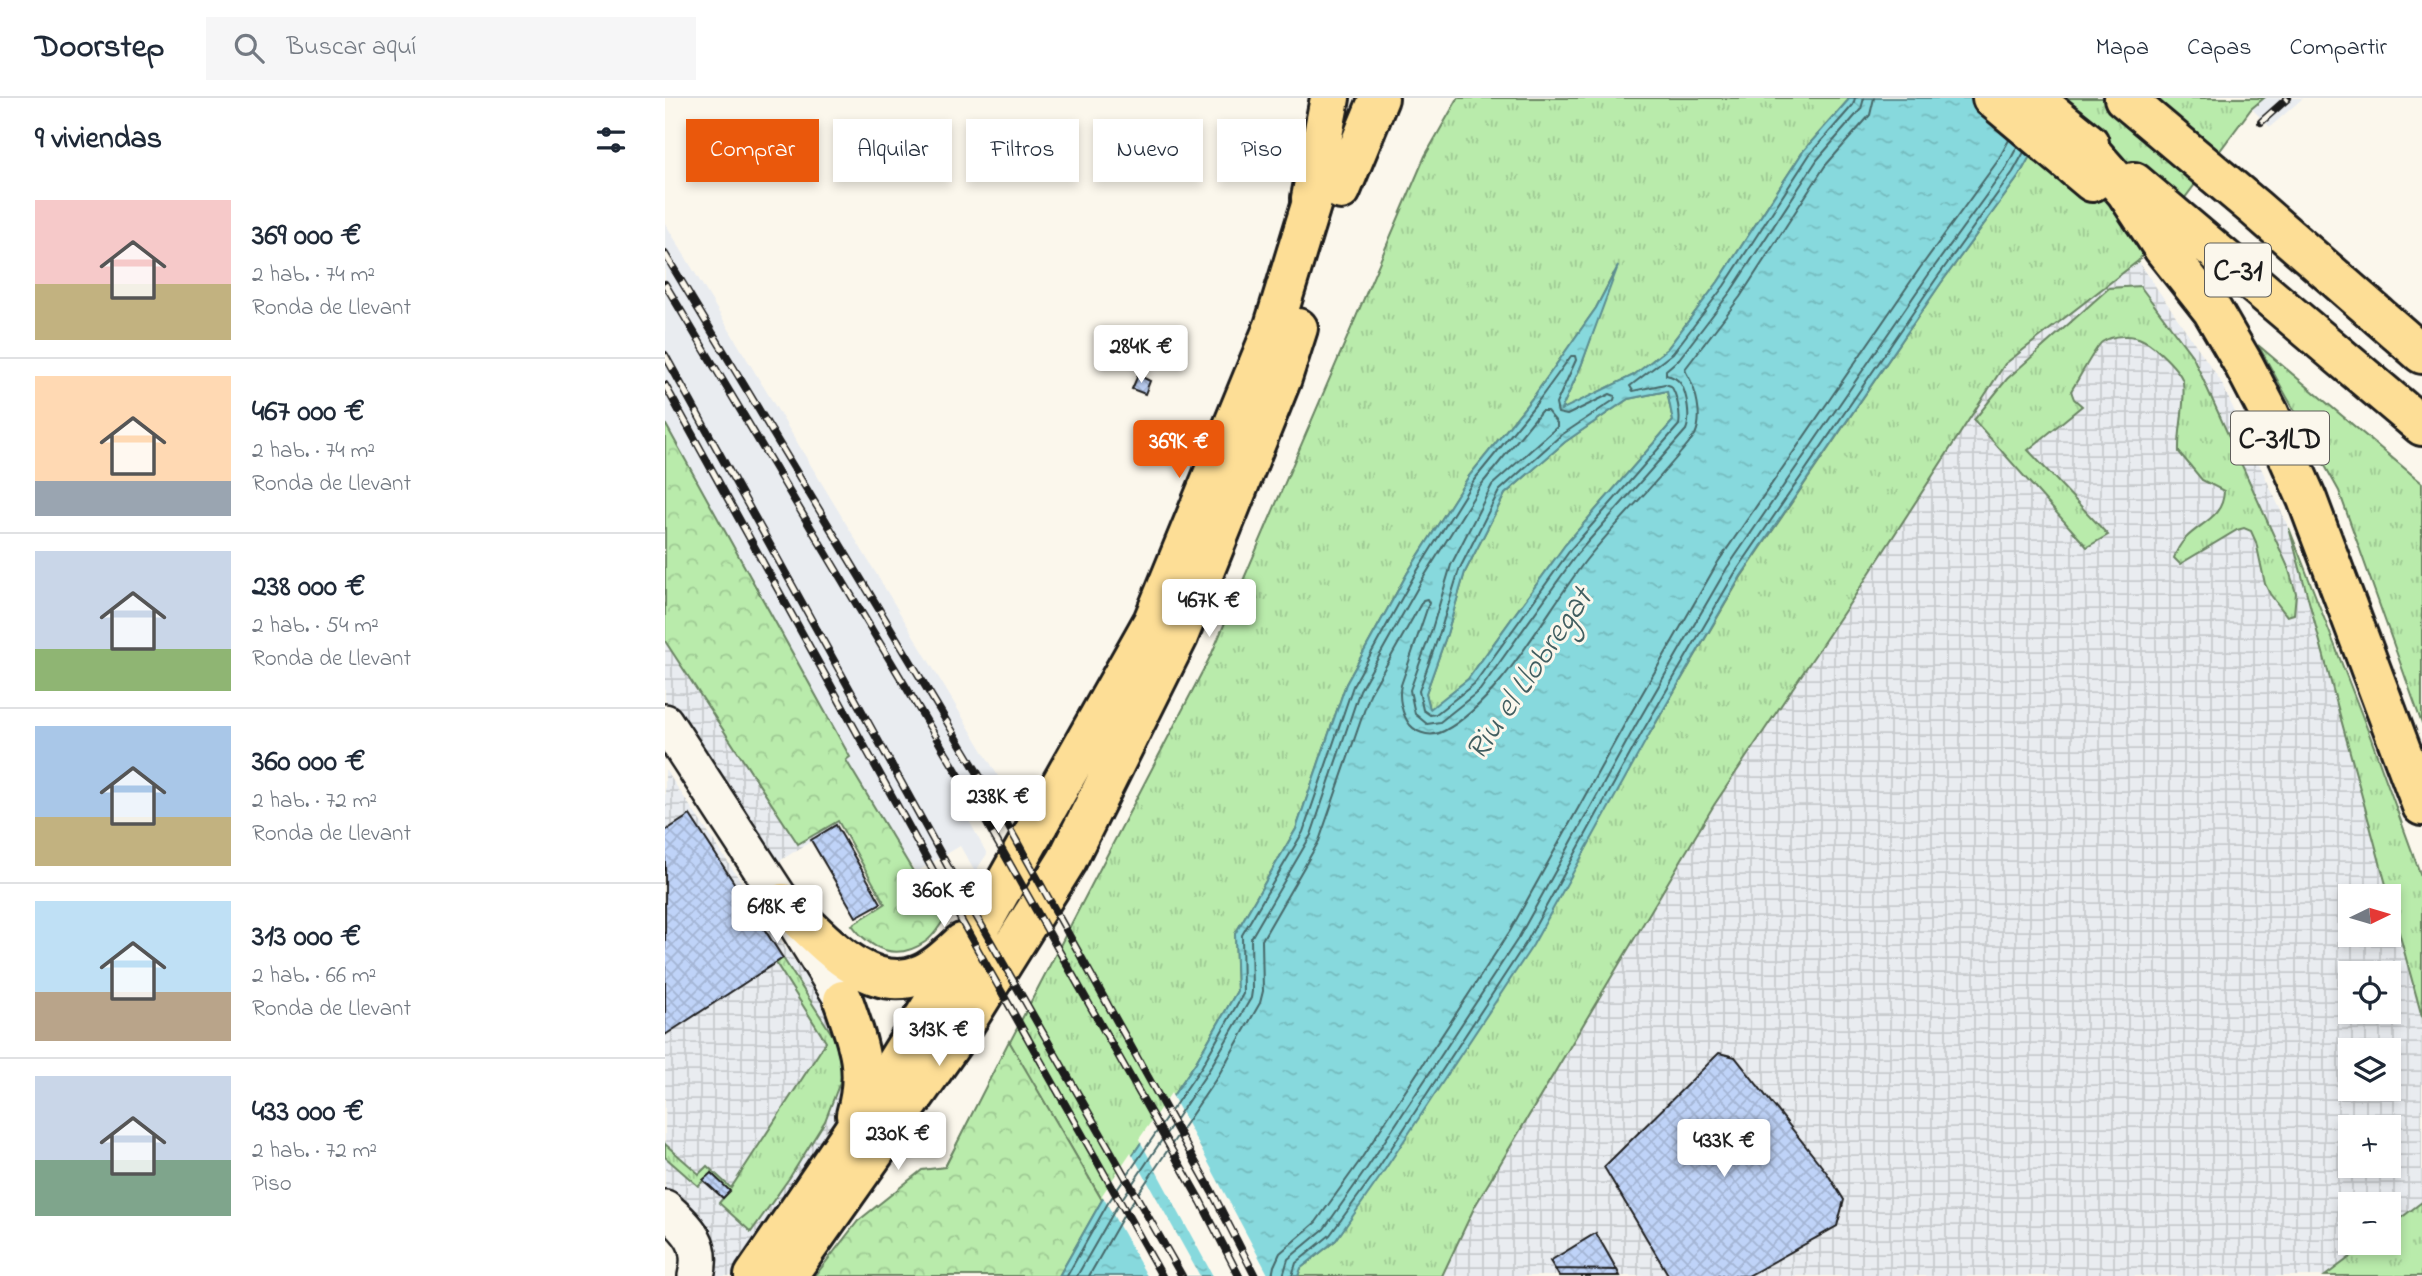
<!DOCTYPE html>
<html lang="es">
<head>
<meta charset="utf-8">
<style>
  :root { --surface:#fff; --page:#f6f6f7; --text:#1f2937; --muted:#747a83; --line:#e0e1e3; --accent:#ea580c }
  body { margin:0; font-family:"Indie Flower",sans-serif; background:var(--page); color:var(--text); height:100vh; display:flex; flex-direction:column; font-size:26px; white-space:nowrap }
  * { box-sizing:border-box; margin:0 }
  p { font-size:23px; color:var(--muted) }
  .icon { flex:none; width:38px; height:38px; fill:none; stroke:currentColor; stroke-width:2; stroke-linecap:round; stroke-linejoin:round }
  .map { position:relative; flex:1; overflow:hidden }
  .details { display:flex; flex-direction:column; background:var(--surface); width:665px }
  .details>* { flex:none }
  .hud { position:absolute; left:21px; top:21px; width:665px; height:63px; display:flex; gap:14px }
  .needle { width:46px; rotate:85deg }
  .tools { position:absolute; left:1673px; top:786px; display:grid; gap:14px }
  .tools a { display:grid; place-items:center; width:63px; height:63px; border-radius:0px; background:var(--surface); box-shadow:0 4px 10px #0003; font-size:35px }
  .price { position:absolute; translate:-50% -60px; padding:0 16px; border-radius:7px; background:#fff; color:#222; font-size:23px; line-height:46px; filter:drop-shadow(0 2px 4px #0008) }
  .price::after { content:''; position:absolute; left:50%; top:42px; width:21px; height:16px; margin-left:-10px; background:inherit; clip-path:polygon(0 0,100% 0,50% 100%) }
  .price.active { background:var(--accent); color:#fff }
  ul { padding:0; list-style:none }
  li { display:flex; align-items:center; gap:21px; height:175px; padding:0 35px }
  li+li { border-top:2px solid var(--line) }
  li span { display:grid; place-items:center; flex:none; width:196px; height:140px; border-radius:0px; color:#555 }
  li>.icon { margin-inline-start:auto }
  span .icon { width:84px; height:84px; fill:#fffc; stroke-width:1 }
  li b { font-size:30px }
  h2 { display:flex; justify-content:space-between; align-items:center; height:84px; padding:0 35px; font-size:30px }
  .pill { padding:0 24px; border-radius:0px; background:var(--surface); box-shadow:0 4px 10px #0003; font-size:24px; line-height:63px }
  .pill.active { background:var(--accent); color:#fff }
  header { display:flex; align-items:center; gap:42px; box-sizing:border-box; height:98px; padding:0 35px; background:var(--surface); border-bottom:2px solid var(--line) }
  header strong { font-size:33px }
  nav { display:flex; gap:38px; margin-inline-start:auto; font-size:24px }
  .search { width:490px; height:63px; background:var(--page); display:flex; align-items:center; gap:18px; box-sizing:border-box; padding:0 24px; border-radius:0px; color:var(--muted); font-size:26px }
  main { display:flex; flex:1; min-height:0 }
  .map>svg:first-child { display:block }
  .built { fill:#e9ecf0 }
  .industrial { fill:url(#industrial-grid); fill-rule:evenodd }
  .grass { fill:url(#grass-tufts); stroke:#6a8464; stroke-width:2 }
  .park { fill:url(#park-crowns); stroke:#6a8464; stroke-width:2 }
  .water { fill:url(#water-ripples); stroke:#5c8d90; stroke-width:2; fill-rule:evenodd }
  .pier { fill:#fbf7ec }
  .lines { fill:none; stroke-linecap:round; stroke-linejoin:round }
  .shore { stroke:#476869; stroke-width:2 }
  .building { fill:url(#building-cross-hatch); stroke:#1c1c1c; stroke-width:2 }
  .minor-casing { stroke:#1c1c1c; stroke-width:40 }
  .major-casing { stroke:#1c1c1c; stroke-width:44 }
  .highway-casing { stroke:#1c1c1c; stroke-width:44 }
  .minor { stroke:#fbf7ec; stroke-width:35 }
  .major { stroke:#fdde96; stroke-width:38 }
  .highway { stroke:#fdde96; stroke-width:38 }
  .rail-casing { stroke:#1c1c1c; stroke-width:8 }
  .rail { stroke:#fbf7ec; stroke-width:5; stroke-dasharray:16; stroke-linecap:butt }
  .labels { text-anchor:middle; stroke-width:6; stroke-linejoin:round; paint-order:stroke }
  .shield { fill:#fbf7ec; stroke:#5f5e5a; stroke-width:2 }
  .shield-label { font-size:30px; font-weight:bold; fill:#1c1c1c }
  .water-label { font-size:33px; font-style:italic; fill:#415e60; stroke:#fbf7ec }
</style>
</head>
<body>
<header>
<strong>Doorstep</strong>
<div class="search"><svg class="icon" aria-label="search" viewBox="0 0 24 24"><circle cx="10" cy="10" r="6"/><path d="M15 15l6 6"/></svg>Buscar aquí</div>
<nav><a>Mapa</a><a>Capas</a><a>Compartir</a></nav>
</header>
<main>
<section class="details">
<h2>9 viviendas<svg class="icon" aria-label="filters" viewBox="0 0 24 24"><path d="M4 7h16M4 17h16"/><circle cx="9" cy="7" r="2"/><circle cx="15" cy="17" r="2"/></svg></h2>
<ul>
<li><span style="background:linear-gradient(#f6c9c9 60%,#c2b280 0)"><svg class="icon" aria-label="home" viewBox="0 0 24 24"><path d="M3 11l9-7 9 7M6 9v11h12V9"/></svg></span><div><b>369 000 €</b><p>2 hab. · 74 m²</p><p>Ronda de Llevant</p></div></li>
<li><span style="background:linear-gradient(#ffd9b3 75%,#9aa5b1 0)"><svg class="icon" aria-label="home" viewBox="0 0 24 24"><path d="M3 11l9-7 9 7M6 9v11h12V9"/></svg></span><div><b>467 000 €</b><p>2 hab. · 74 m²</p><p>Ronda de Llevant</p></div></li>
<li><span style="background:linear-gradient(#c9d6e8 70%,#8fb573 0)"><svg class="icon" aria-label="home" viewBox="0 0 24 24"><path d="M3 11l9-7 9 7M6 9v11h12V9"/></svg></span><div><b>238 000 €</b><p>2 hab. · 54 m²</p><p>Ronda de Llevant</p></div></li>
<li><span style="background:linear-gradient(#a9c7e8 65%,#c2b280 0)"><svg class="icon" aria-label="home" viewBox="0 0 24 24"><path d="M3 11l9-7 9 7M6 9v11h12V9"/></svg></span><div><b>360 000 €</b><p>2 hab. · 72 m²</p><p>Ronda de Llevant</p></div></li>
<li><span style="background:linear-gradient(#bfe0f5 65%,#b9a48a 0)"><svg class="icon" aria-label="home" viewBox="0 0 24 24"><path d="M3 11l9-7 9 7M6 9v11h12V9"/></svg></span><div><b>313 000 €</b><p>2 hab. · 66 m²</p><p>Ronda de Llevant</p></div></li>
<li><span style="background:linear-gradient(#c9d6e8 60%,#7fa58c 0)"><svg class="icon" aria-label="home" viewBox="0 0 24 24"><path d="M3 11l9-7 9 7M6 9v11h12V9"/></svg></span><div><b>433 000 €</b><p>2 hab. · 72 m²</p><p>Piso</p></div></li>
</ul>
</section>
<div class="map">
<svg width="1757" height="1178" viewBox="0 0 1757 1178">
  <defs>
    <pattern id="industrial-grid" width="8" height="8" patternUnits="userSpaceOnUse" patternTransform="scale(1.75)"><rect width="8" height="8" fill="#e9ecf0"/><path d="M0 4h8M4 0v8" fill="none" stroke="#c7cacd"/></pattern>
    <pattern id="grass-tufts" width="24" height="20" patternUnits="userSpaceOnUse" patternTransform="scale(1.75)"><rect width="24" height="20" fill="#b9ebab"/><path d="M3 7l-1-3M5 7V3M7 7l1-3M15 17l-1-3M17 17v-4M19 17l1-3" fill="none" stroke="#9ec993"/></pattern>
    <pattern id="park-crowns" width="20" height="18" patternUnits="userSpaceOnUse" patternTransform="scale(1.75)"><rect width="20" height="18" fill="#b9ebab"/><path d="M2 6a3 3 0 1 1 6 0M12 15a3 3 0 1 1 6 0" fill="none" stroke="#9ec993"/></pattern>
    <pattern id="water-ripples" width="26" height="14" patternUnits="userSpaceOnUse" patternTransform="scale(1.75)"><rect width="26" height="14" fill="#87d9dd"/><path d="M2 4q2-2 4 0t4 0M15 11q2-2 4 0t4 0" fill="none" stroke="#74babd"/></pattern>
    <pattern id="building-cross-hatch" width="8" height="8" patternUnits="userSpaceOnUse" patternTransform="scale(1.75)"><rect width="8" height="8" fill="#bfd3f8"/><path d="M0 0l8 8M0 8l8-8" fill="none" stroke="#a4b5d4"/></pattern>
  </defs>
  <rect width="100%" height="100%" fill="#fbf7ec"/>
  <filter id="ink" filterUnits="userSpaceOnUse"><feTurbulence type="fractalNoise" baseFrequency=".0143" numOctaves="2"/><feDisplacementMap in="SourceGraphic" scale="14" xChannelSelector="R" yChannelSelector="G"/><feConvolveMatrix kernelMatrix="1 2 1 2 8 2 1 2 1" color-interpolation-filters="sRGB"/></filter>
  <g filter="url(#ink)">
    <!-- built -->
    <path class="built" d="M1599,0h39l-33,29 -19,-19z
      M0,125l333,553 -39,26 28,52 -12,18 -15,-26 -44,26 -27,-38 -44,-75 5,-3 -185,-333z"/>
    <!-- industrial -->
    <path class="industrial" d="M1473,163l82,119 69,148 133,489v185l-33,25v-23h-39v38l19,1 -44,33h-883l33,-70 239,-401 140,-208 151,-234zM1685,798h39v38h-39zM1685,875h39v39h-39zM1685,952h39v38h-39zM1685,1029h39v39h-39z
      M0,325l185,334 -4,3 25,44 -98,61 -108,-166z
      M0,671l148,219 36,63 -6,55 -110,170h-28l-5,-52 -35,-33z"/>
    <!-- grass -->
    <path class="grass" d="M793,0h392l-46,52 -86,132 -51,67 -33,26 -74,36 21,-45 33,-93 -18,35 -62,88 -65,80 -61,96 -62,112 -50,145 -61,105 2,57 -41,71 -94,138 -66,-112 -175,188 84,-109 267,-514 213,-497z
      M1397,0h202l-13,11 -113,152 -133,103 -151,233 -140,208 -239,401 -33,70h-144l3,-8 35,-28 314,-507 91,-156 200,-294 78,-107z
      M1475,188l53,71 95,210 8,26 -2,21 -7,2 -17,-22 -5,-10 -9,-42 -5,-11 -7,-3 -7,2 -57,34 -6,-6c11,-35 49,-32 50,-67l-22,-11 -23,-28c-1,-23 7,-49 4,-70 -2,-11 -29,-37 -40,-42 -11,-6 -31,-5 -41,2 -6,4 -25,40 -31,49l3,8 8,7 -54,44 80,85 -21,12 -113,-127 33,-41 102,-91z
      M1593,247l164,138v241l-83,-233z
      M1002,293l6,30 -108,124 -97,134 -38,31 -4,-17 21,-59 18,-62 40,-78 60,-52 63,-43z
      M1624,430l81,208 52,143v138z
      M118,860l54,84 5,35 -17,44 -35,56 -39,55 -32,-29 10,-12 -18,-18 -13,13 -33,-29v-13l34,30 8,-8 24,22 95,-146 -50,-79z
      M1757,1104v74h-97l44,-33 20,-1v-15z"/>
    <!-- park -->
    <path class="park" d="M0,325l185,334 -4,3 97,161c-5,7 -10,16 -18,21 -29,20 -55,7 -73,-17l33,-21 -47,-83 -40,23 -133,-203z
      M344,943l93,159 -43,76h-244l43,-55 64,-51 23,-3z"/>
    <!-- water -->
    <path class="water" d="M1185,0h212l-43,78 -78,107 -200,293 -91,157 -117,212 -153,232 -44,63 -35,28 -3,8h-239l43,-76 94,-138 41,-71 -2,-57 61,-105 50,-145 62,-112 61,-96 65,-80 62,-88 22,-42 -37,100 -20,44 73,-35 33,-26 51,-67 86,-132zM1002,293l6,30 -108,124 -97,134 -38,30 -4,-16 21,-59 18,-62 40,-78 60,-52 63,-43z"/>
    <!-- pier -->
    <path class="pier" d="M506,995l98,183h-56l-74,-137z
      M466,1054l69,124h-53l-45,-81z"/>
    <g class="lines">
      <!-- shore -->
      <path class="shore" d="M402,1178l41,-73 94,-137 41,-72 -1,-59 61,-103 50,-146 61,-110 60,-96 65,-80 32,-44h4l1,4 -20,44 2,9 9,2 43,-21 5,2 -1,4 -54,36 -61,55 -40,79 -19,62 -21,59 4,19 7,5 6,-1 38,-30 97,-135 108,-124c2,-11 -2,-30 -8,-39l-6,-2 -32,7 -3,-5 43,-33 51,-67 86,-132 43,-49 2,-7
        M412,1178l39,-68 93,-138 42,-72 1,-7 -1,-53 60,-103 49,-145 62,-110 59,-95 60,-74h6l10,12v4l-65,58 -41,80 -19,64 -22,61 5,24 12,10 13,-2 40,-32 97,-136 109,-124c5,-12 1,-36 -5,-46 -4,-6 -9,-8 -15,-9v-5l13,-11 52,-68 86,-131 44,-51 3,-11
        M424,1178l36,-63 93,-137 42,-73 3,-12 -1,-51 57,-99 51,-147 53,-94 4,-1 2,4 -28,82c-3,12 1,30 9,40 9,10 23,12 34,6 56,-29 103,-121 142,-171 35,-43 75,-81 109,-125 7,-15 3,-36 -3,-51 -2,-6 -6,-10 -7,-15l55,-72 85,-131 45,-51 4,-17
        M607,1178l2,-10 6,-13 36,-31 43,-60 151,-231 117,-211 91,-158 202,-294 77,-106 12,-22
        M618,1178l5,-17 36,-30 43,-61 152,-231 117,-212 91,-157 202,-294 77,-106 11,-21
        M627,1178l4,-13 34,-28 45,-62 152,-232 117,-212 91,-156 201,-294 77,-107 11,-20"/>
    </g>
    <!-- building -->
    <path class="building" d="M473,277l12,6 -5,13 -13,-5z
      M25,717l93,143 -118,77v-204z
      M171,727l45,78 -25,14 -45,-77z
      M1054,955l16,4 92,116 17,27 -7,26 -89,50h-79l-65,-109z
      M46,1075l19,18 -7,7 -20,-18z
      M931,1135l21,37 -62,-1 -5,-8z
      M890,1171l62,1 3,6h-61z"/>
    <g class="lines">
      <!-- minor casing -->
      <g class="minor-casing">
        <path id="minor" d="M0,624l118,181 60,97
          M0,1110c22,20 40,35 31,68"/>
      </g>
      <!-- major casing -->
      <g class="major-casing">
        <path id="major" d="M118,805c35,31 83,93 136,72 16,-6 30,-20 43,-32
          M178,902c15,43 26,69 13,115
          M89,1178l97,-142 129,-206 173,-307 121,-295 48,-157
          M122,1178l172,-243 108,-173 111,-223 104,-259 16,-50"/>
      </g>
      <!-- highway casing -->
      <g class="highway-casing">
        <path id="highway" d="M1327,0l100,84
          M1368,0l56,45
          M1459,0l131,110 167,146
          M1403,28l58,66 37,56 49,62 32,55 25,48 38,86 115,307
          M1469,84l288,244
          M676,92l38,-92
          M646,100l19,-100"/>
      </g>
      <!-- minor -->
      <use href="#minor" class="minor"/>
      <!-- major -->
      <use href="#major" class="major"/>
      <!-- highway -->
      <use href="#highway" class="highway"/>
      <!-- rail casing -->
      <g class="rail-casing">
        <path id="rail" d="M1596,24l27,-24
          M0,156l326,541 221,397 43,84
          M0,186l311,520 225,398 38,74
          M0,257l282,510 235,411
          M0,287l270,489 227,402"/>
      </g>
      <!-- rail -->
      <use href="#rail" class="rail"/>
    </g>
  </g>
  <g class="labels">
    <!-- shield labels -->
    <g class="shield">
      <rect x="1540" y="145.5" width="66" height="53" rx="5"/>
      <rect x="1566" y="313.5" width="98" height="53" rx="5"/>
    </g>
    <g class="shield-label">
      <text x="1573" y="182">C-31</text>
      <text x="1615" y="350">C-31LD</text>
    </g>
    <!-- water labels -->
    <g class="water-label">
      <text transform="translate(862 575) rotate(-56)" y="12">Riu el Llobregat</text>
    </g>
  </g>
</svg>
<div class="tools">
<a><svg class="needle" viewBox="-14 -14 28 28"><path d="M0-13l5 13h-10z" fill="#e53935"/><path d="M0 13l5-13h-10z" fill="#747a83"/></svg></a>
<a><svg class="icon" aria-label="locate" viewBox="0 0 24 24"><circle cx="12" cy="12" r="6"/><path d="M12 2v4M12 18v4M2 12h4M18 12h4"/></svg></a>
<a><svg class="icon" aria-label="layers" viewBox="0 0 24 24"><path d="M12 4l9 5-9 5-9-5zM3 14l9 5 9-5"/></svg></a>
<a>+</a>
<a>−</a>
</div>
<b class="price" style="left:476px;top:287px">284K €</b>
<b class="price active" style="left:514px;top:382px">369K €</b>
<b class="price" style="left:544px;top:541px">467K €</b>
<b class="price" style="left:333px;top:737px">238K €</b>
<b class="price" style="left:279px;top:831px">360K €</b>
<b class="price" style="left:112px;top:847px">618K €</b>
<b class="price" style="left:274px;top:970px">313K €</b>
<b class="price" style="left:233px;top:1074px">230K €</b>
<b class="price" style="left:1059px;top:1081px">433K €</b>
<div class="hud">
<a class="pill active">Comprar</a>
<a class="pill">Alquilar</a>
<a class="pill">Filtros</a>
<a class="pill">Nuevo</a>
<a class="pill">Piso</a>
</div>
</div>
</main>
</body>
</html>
